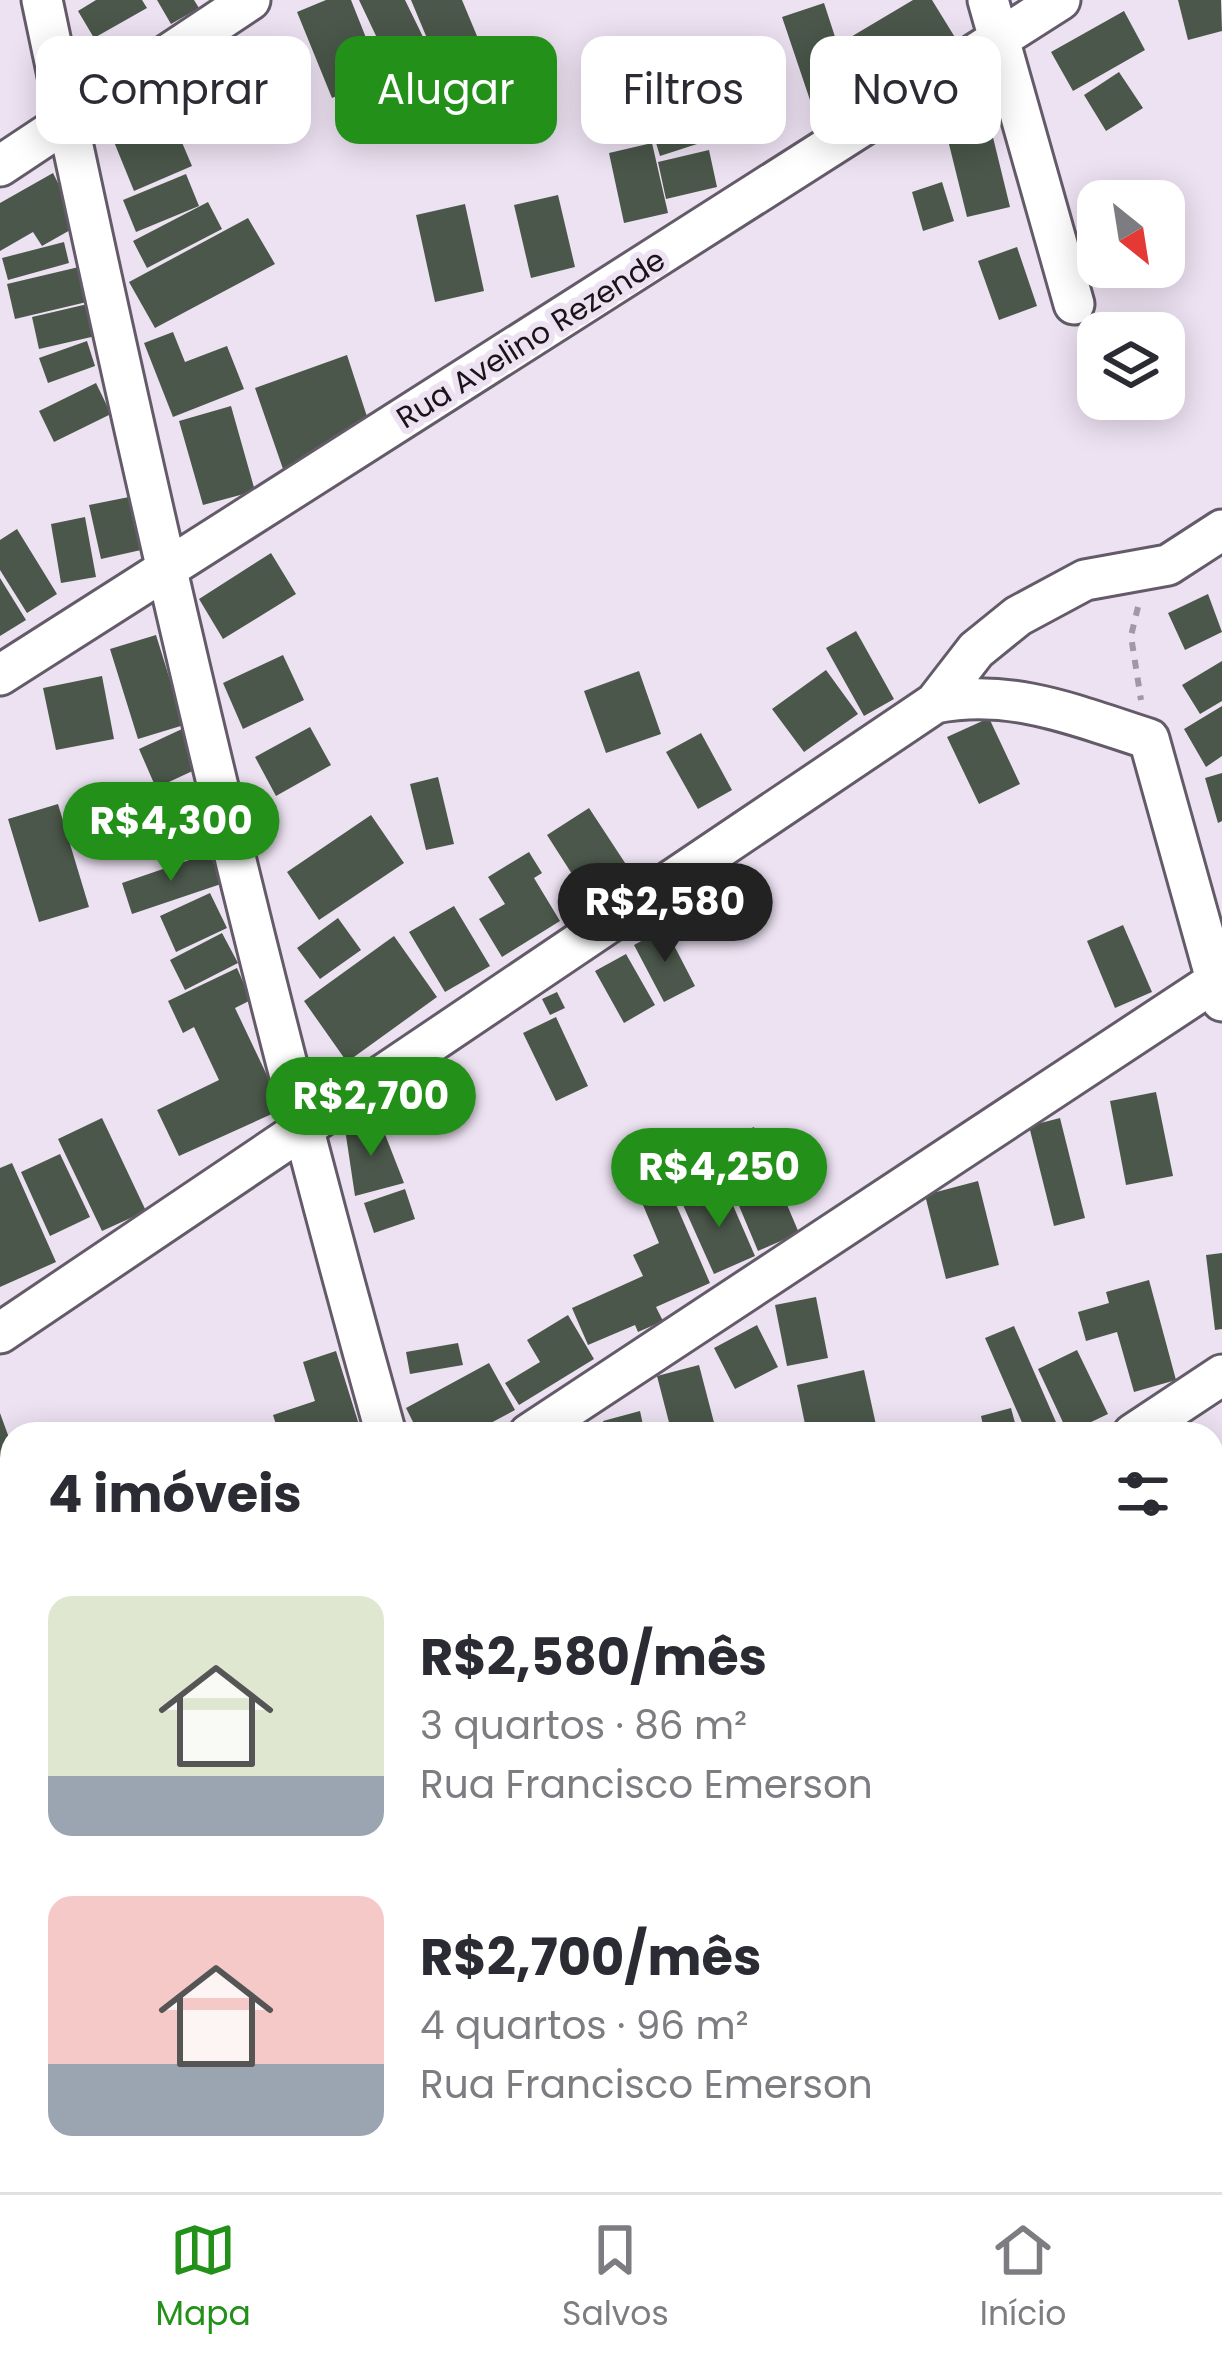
<!DOCTYPE html>
<html lang="pt">
<head>
<meta charset="utf-8">
<style>
  :root { --surface:#fff; --page:#f2f2f3; --text:#2b2b33; --muted:#7c7c81; --line:#e1e1e2; --accent:#239119 }
  body { margin:0; font-family:Poppins,sans-serif; background:var(--page); color:var(--text); height:100vh; display:flex; flex-direction:column; font-size:45px; white-space:nowrap }
  * { box-sizing:border-box; margin:0 }
  p { font-size:39px; color:var(--muted) }
  .icon { flex:none; width:66px; height:66px; fill:none; stroke:currentColor; stroke-width:2; stroke-linecap:round; stroke-linejoin:round }
  .map { position:relative; flex:1; overflow:hidden }
  .sheet { position:absolute; left:0px; top:1422px; width:1224px; height:771px; display:flex; flex-direction:column; background:var(--surface); border-radius:36px 36px 0 0; box-shadow:0 6px 30px #0003 }
  .sheet>* { flex:none }
  .guide { position:absolute; left:36px; top:36px; width:1152px; height:108px; display:flex; gap:24px }
  .needle { width:78px; rotate:150deg }
  .controls { position:absolute; left:1077px; top:180px; display:grid; gap:24px }
  .controls a { display:grid; place-items:center; width:108px; height:108px; border-radius:24px; background:var(--surface); box-shadow:0 6px 30px #0003; font-size:60px }
  .price { position:absolute; translate:-50% -102px; padding:0 27px; border-radius:42px; background:var(--accent); color:#fff; font-size:39px; line-height:78px; filter:drop-shadow(0 3px 6px #0008) }
  .price::after { content:''; position:absolute; left:50%; top:72px; width:36px; height:27px; margin-left:-18px; background:inherit; clip-path:polygon(0 0,100% 0,50% 100%) }
  .price.on { background:#222; color:#fff }
  ul { padding:0; list-style:none }
  li { display:flex; align-items:center; gap:36px; height:300px; padding:0 48px }
  li span { display:grid; place-items:center; flex:none; width:336px; height:240px; border-radius:24px; color:#555 }
  li>.icon { margin-inline-start:auto }
  span .icon { width:144px; height:144px; fill:#fffc; stroke-width:1 }
  li b { font-size:51px }
  h2 { display:flex; justify-content:space-between; align-items:center; height:144px; padding:0 48px; font-size:51px }
  .tag { padding:0 42px; border-radius:24px; background:var(--surface); box-shadow:0 6px 30px #0003; font-size:42px; line-height:108px }
  .tag.on { background:var(--accent); color:#fff }
  .menu { display:flex; justify-content:space-around; align-items:center; height:168px; border-top:3px solid var(--line); background:var(--surface); font-size:33px; color:var(--muted) }
  .menu a { display:grid; justify-items:center; gap:6px }
  .menu .on { color:var(--accent) }
  .map>svg:first-child { display:block }
  .building { fill:#4b574a }
  .lines { fill:none; stroke-linecap:round; stroke-linejoin:round }
  .minor-casing { stroke:#645b69; stroke-width:45 }
  .path { stroke:#a198a5; stroke-width:6; stroke-dasharray:9 9; stroke-linecap:butt }
  .minor { stroke:#fff; stroke-width:39 }
  .labels { text-anchor:middle; stroke-width:12; stroke-linejoin:round; paint-order:stroke }
  .street-label { font-size:30px; fill:#18141a; stroke:#ede2f2 }
</style>
</head>
<body>
<div class="map">
<svg width="1222" height="2192" viewBox="0 0 1222 2192">
  <rect width="100%" height="100%" fill="#ede2f2"/>
  <!-- building -->
  <path class="building" d="M96,0h46l5,8 -53,30 -16,-27z
    M157,0h37l5,8 -28,16z
    M326,0h25l31,78 -50,20 -35,-86z
    M359,0h46l20,41 -38,18z
    M411,0h51l15,36 -43,19z
    M913,0h19l24,39 -84,50 -28,-48z
    M1178,0h43l1,31 -34,9z
    M824,3l28,86 -41,14 -29,-86z
    M1124,11l21,39 -72,41 -22,-39z
    M1119,72l24,36 -37,23 -22,-36z
    M684,102l13,42 -37,12 -13,-43z
    M169,112l23,54 -58,25 -22,-54z
    M989,121l21,86 -43,10 -21,-85z
    M652,143l16,70 -44,10 -15,-70z
    M709,150l8,37 -51,12 -8,-37z
    M53,173l26,52 -37,21 -9,-14 -33,19v-48z
    M186,174l13,32 -63,26 -13,-32z
    M942,182l12,39 -31,10 -11,-39z
    M558,195l17,72 -44,11 -17,-73z
    M208,202l14,27 -75,39 -14,-27z
    M465,204l19,87 -49,11 -19,-87z
    M1098,212v33h-1l-9,-30z
    M248,218l27,46 -120,64 -26,-46z
    M64,242l5,21 -61,17 -6,-22z
    M1017,247l20,59 -38,14 -21,-59z
    M83,266l8,35 -76,18 -8,-35z
    M92,303l8,32 -61,14 -7,-32z
    M173,332l12,30 42,-16 17,43 -71,28 -29,-74z
    M87,341l8,25 -47,17 -9,-25z
    M347,355l26,80 -90,34 -28,-81z
    M96,383l15,31 -57,28 -15,-31z
    M231,406l24,85 -52,14 -24,-84z
    M129,497l12,53 -40,9 -12,-54z
    M85,517l11,60 -35,6 -10,-59z
    M17,529l40,65 -30,19 -27,-43v-30z
    M271,553l25,41 -73,45 -24,-40z
    M0,578l26,42 -26,16z
    M1208,594l14,38 -37,18 -17,-37z
    M856,631l38,68 -30,17 -38,-68z
    M156,635l28,90 -46,14 -28,-90z
    M283,655l21,45 -61,29 -20,-46z
    M1222,661v40l-22,13 -18,-29z
    M826,670l32,44 -54,38 -32,-43z
    M639,671l22,63 -55,19 -22,-62z
    M102,676l12,63 -58,11 -13,-62z
    M1222,706v50l-16,11 -22,-38z
    M989,718l31,66 -41,20 -32,-67z
    M310,727l21,38 -55,31 -21,-39z
    M182,729l17,39 -43,20 -17,-39z
    M701,733l31,57 -34,19 -32,-57z
    M1222,773v48l-4,2 -13,-45z
    M438,777l16,67 -28,6 -16,-66z
    M192,795l13,34 -81,30 -12,-33z
    M58,804l31,103 -50,15 -31,-103z
    M589,808l42,64 -43,27 -41,-64z
    M371,815l33,48 -85,57 -32,-48z
    M529,852l13,21 -8,5 26,43 -58,36 -23,-38 26,-15 -17,-27z
    M210,853l11,31 -89,30 -10,-31z
    M210,893l17,35 -51,24 -16,-36z
    M454,906l36,60 -45,26 -36,-60z
    M338,918l23,32 -41,29 -23,-31z
    M1123,925l29,67 -37,16 -28,-67z
    M665,928l30,58 -31,16 -30,-57z
    M222,933l16,30 -53,27 -15,-30z
    M394,936l43,61 -90,65 -43,-61z
    M626,954l29,51 -31,18 -29,-52z
    M237,968l14,32 -16,8 48,101 -104,47 -22,-46 62,-30 -25,-53 -11,6 -15,-32z
    M557,992l8,16 -15,7 -8,-16z
    M556,1017l32,69 -32,15 -33,-68z
    M1156,1092l17,84 -47,9 -16,-84z
    M102,1118l44,93 -44,20 -44,-92z
    M1060,1118l25,100 -31,8 -25,-100z
    M379,1119l25,64 -49,13 -10,-67z
    M754,1127l45,106 -41,18 -45,-107z
    M60,1154l30,63 -40,19 -29,-64z
    M12,1163l44,99 -56,25v-119z
    M978,1181l21,84 -53,14 -21,-84z
    M725,1187l30,69 -41,18 -31,-69z
    M405,1189l10,30 -41,14 -10,-30z
    M671,1193l39,90 -54,24 7,14 -25,11 -3,-7 -47,20 -16,-37 71,-32 -10,-21 26,-12 -16,-38z
    M1222,1253v76l-7,1 -9,-75z
    M1149,1280l27,100 -42,12 -17,-60 -31,9 -8,-29 31,-9 -3,-11z
    M816,1297l12,61 -41,8 -12,-61z
    M568,1315l26,44 -75,46 -14,-22 35,-21 -13,-22z
    M757,1325l21,42 -43,22 -21,-41z
    M1014,1326l45,103 -11,5h-21l-42,-96z
    M458,1343l5,22 -53,9 -4,-22z
    M1077,1350l31,64 -40,19 -30,-64z
    M336,1351l24,77 -19,6h-62l-6,-19 42,-14 -12,-39z
    M489,1363l26,47 -45,24h-51l-13,-26z
    M699,1365l18,69h-45l-15,-58z
    M864,1370l14,64h-71l-10,-49z
    M1011,1408l7,26h-33l-4,-18z
    M640,1411l5,23h-39l-3,-13z
    M0,1413l12,33v31l-12,4z
    M11,1559l1,43 -12,6v-43z
    M1222,1661v63l-10,2v-63z
    M12,1692v55l-12,7v-55z
    M12,1804v58l-12,5v-58z
    M1212,1849l10,16v41l-10,6z
    M12,1869v46l-12,-41z
    M0,2080l12,26v52l-12,6z
    M1212,2106l10,24v42l-10,5z
    M94,2181h59l6,11h-59z
    M415,2181h14l3,11h-51z
    M435,2181h95l6,11h-95z
    M789,2181h6l4,11h-36z
    M973,2181h35l6,11h-53z
    M1057,2181h38l5,11h-38z
    M1102,2181h48l5,11h-48z
    M1154,2181h49l3,6 -47,5z"/>
  <g class="lines">
    <!-- minor casing -->
    <g class="minor-casing">
      <path id="minor" d="M42,0c101,482 211,960 344,1434
        M988,0l86,304
        M0,166l250,-166
        M0,675l1060,-675
        M935,703l41,-53 42,-34 67,-36 83,-15 54,-35
        M0,1333l935,-630c77,-15 142,13 214,36l73,262
        M529,1434l693,-457
        M1133,1434l89,-59
        M0,1775l12,-8
        M1212,1803l10,-6
        M0,1996l12,36
        M63,2181l4,11
        M567,2181l2,11
        M0,2184l12,-7
        M610,2192l17,-11"/>
    </g>
    <!-- path -->
    <path class="path" d="M1138,607l-7,29 10,64"/>
    <!-- minor -->
    <use href="#minor" class="minor"/>
  </g>
  <g class="labels">
    <!-- street labels -->
    <g class="street-label">
      <text transform="translate(531 339) rotate(-32)" y="10">Rua Avelino Rezende</text>
    </g>
  </g>
</svg>
<div class="controls">
<a><svg class="needle" viewBox="-14 -14 28 28"><path d="M0-13l5 13h-10z" fill="#e53935"/><path d="M0 13l5-13h-10z" fill="#7c7c81"/></svg></a>
<a><svg class="icon" aria-label="layers" viewBox="0 0 24 24"><path d="M12 4l9 5-9 5-9-5zM3 14l9 5 9-5"/></svg></a>
</div>
<b class="price" style="left:171px;top:884px">R$4,300</b>
<b class="price on" style="left:665px;top:965px">R$2,580</b>
<b class="price" style="left:371px;top:1159px">R$2,700</b>
<b class="price" style="left:719px;top:1230px">R$4,250</b>
<div class="guide">
<a class="tag">Comprar</a>
<a class="tag on">Alugar</a>
<a class="tag">Filtros</a>
<a class="tag">Novo</a>
</div>
<section class="sheet">
<h2>4 imóveis<svg class="icon" aria-label="filters" viewBox="0 0 24 24"><path d="M4 7h16M4 17h16"/><circle cx="9" cy="7" r="2"/><circle cx="15" cy="17" r="2"/></svg></h2>
<ul>
<li><span style="background:linear-gradient(#dfe7d0 75%,#9aa5b1 0)"><svg class="icon" aria-label="home" viewBox="0 0 24 24"><path d="M3 11l9-7 9 7M6 9v11h12V9"/></svg></span><div><b>R$2,580/mês</b><p>3 quartos · 86 m²</p><p>Rua Francisco Emerson</p></div></li>
<li><span style="background:linear-gradient(#f6c9c9 70%,#9aa5b1 0)"><svg class="icon" aria-label="home" viewBox="0 0 24 24"><path d="M3 11l9-7 9 7M6 9v11h12V9"/></svg></span><div><b>R$2,700/mês</b><p>4 quartos · 96 m²</p><p>Rua Francisco Emerson</p></div></li>
</ul>
</section>
</div>
<nav class="menu">
<a class="on"><svg class="icon" aria-label="map" viewBox="0 0 24 24"><path d="M3 6l6-2 6 2 6-2v14l-6 2-6-2-6 2zM9 4v14M15 6v14"/></svg>Mapa</a>
<a><svg class="icon" aria-label="saved" viewBox="0 0 24 24"><path d="M7 4h10v16l-5-4-5 4z"/></svg>Salvos</a>
<a><svg class="icon" aria-label="home" viewBox="0 0 24 24"><path d="M3 11l9-7 9 7M6 9v11h12V9"/></svg>Início</a>
</nav>
</body>
</html>
